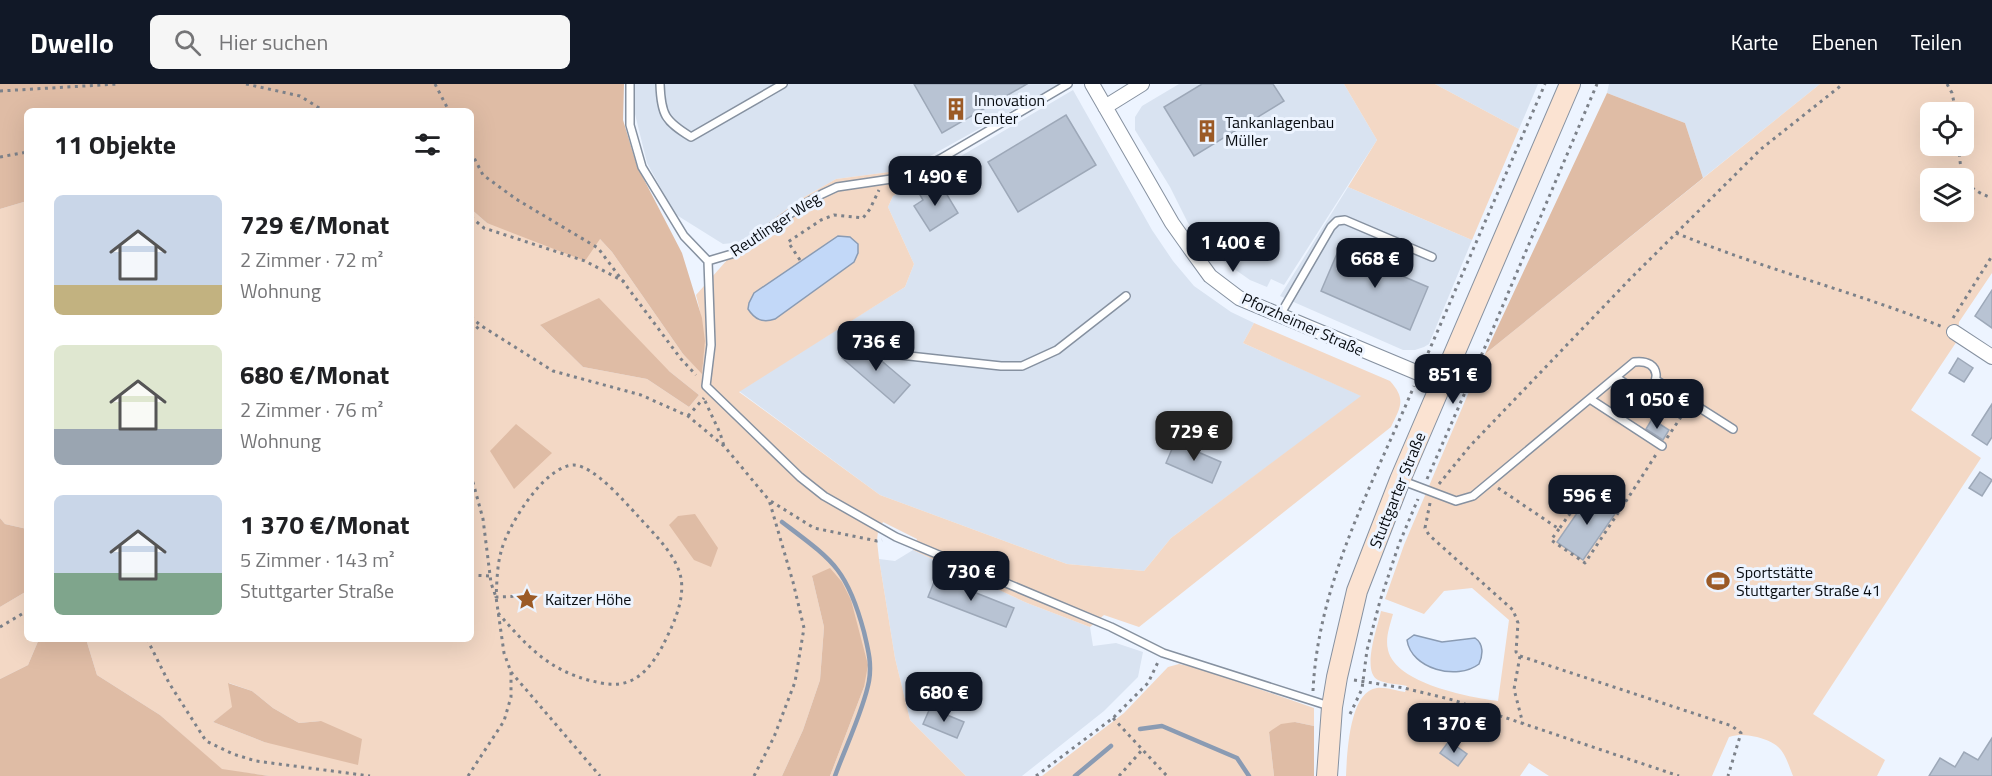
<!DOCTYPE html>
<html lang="de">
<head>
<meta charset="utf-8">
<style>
  :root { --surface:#fff; --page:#f6f6f6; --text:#202124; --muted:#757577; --accent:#111827 }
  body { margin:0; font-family:"Titillium Web",sans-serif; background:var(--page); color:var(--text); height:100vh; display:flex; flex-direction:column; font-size:22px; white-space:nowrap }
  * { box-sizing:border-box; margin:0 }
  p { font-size:20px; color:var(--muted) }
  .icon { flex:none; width:33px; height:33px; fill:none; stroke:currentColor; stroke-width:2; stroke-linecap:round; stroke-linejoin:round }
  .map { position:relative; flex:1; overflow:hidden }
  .sheet { position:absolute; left:24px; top:24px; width:450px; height:534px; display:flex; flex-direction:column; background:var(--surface); border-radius:9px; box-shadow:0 6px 24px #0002 }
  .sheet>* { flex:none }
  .controls { position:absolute; left:1920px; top:18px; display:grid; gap:12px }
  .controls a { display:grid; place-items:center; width:54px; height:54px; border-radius:9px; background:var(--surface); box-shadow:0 6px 24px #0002; font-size:30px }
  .price { position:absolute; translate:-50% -51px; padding:0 14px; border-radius:12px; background:var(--accent); color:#fff; font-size:20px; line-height:39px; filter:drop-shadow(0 2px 3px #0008) }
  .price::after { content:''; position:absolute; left:50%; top:36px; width:18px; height:14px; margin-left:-9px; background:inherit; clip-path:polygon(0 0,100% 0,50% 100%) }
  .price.on { background:#222; color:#fff }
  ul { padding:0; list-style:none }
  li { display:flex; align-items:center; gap:18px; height:150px; padding:0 30px }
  li span { display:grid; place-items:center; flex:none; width:168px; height:120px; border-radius:9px; color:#555 }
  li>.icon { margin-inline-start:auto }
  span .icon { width:72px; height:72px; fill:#fffc; stroke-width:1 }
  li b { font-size:26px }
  h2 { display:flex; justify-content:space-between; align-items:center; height:72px; padding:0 30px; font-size:26px }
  header { display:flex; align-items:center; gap:36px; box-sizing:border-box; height:84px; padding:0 30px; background:var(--accent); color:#fff }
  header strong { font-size:28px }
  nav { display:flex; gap:33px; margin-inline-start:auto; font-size:21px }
  .search { width:420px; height:54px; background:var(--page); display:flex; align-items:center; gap:15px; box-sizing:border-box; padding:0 21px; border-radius:9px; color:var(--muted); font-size:22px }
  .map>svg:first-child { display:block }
  .built { fill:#d9e3f1 }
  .green { fill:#f3d8c5; fill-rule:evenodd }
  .forest { fill:#dfbca5 }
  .water { fill:#c2d8f8; stroke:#8a9bb3; stroke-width:1.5 }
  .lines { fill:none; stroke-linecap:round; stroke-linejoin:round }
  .stream { stroke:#8a9bb3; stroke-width:4.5 }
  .building { fill:#b8c3d3; stroke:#9da8b8; stroke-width:1.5 }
  .lane-casing { stroke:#8691a0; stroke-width:10 }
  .street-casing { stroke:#8691a0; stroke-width:16 }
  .secondary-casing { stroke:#8691a0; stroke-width:22 }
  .path { stroke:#7c8189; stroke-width:3; stroke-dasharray:3 4.5; stroke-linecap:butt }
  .lane { stroke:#fff; stroke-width:7 }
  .street { stroke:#fff; stroke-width:14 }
  .secondary { stroke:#fbe3d2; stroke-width:20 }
  .labels { text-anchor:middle; stroke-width:6; stroke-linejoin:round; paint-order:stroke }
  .poi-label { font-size:16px; fill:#080c11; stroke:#edf4ff; text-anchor:start }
  .street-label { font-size:16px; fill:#080c11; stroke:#edf4ff }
</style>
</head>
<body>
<header>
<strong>Dwello</strong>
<div class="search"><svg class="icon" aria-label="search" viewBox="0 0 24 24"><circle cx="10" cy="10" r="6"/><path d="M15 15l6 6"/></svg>Hier suchen</div>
<nav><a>Karte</a><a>Ebenen</a><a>Teilen</a></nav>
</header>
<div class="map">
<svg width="1992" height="692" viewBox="0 0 1992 692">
  <rect width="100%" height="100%" fill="#edf4ff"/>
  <!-- built -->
  <path class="built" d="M635,0h424l-154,86 -69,9 -37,21 -56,42 -20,2 -48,-30 -28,-51 -12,-49z
    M1179,0h165l33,56 -93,145 -13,-6 -4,8 -17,-7 -30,-21 -32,-36 -18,-36 -35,-57v-13l7,-11z
    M1435,0h103l-19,45z
    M1609,0h211l-117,94 -18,-55 -78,-30z
    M1073,6l79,140 21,31 21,25 37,26 23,11 -11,20 119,53 -191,142 -27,33 -77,-7 -187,-69 -141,-104 166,-104 9,-23 -26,-57 5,-11z
    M1348,103l124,53 -43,104 -5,3 -9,3h-12l-123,-54z
    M913,466l114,53 63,24 3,19 23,-3 27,9 -5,25 -34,34 -82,65h-56l-56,-56 -15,-62 -16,-99 16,2z"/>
  <!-- green -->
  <path class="green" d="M1344,0h91l84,45 -47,111 -124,-53 29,-47z
    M1820,0h172v189l-33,49 -2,19 -46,69 70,48 -168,256 72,46 -8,16h-84c-9,-23 -10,-32 -36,-39 -11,-2 -17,-3 -28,0l-17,39h-163l-20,-13 -9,13h-174c1,-21 3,-85 31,-88 9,-1 20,3 28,4l2,-6c-9,-2 -21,-2 -29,-6 -17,-9 0,-54 3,-69l12,3c-3,11 -8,24 -5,36 8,34 81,47 110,51l11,-81 -37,-32 -28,3 -20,23 -39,-15 19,-54 81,-191zM1930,28h34v34h-34zM1930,94h34v34h-34z
    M905,86l14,10 -26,16 -5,11 26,57 -9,23 -166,105 141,103 187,69 77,7 27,-33 190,-142 -118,-53 11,-20 136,58c17,19 10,26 1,46l-252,200 -35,-12 -14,12 -63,-24 -114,-53 4,-11 -34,-17 -5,9 -1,10 2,18 16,99 15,62 56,56h-136l34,-89 -52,-111 12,51 -4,53 -17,50 -21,46h-513l-47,-6 -62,-55 -63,-40 -11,-36h385v-430l16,14 113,16 12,13 71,102 19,19c3,-31 2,-48 -6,-78l47,-53 56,-42 37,-21zM540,241l129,46 30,24 -10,12 -42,-28 -64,-12zM229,599l23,8 21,17 26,15 22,-2 -48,22 -9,-1 -51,-20 20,-15z
    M27,117v328l-22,-5 -5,-6v-309z
    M27,507v48h12l-11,26 -28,14v-72z
    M1179,580l19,4 116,40v18l-19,-4 -26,10 5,44h-232l82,-63 44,-46z"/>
  <!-- forest -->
  <path class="forest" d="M0,0h624l-1,36 14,46 45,87 20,65 3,23 -3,33 -19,-20 -71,-102 -12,-13 -15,22 -98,-38 -16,-14v-98h-444v90l-27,8z
    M1607,9l78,30 18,55 -218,176z
    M599,214l70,73 30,24 -10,12 -42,-28 -64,-12 -43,-42z
    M516,340l36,29 -38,36 -24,-38z
    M695,430l23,34 -7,19 -17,-7 -25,-35 9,-9z
    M0,434l5,6 22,5v62l-27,16z
    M830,484l12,14 9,18 17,65 -4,22 -34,89h-48l21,-46 17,-50 4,-53 -12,-51z
    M39,555h47l11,36 63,40 62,54 47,7h-269v-97l28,-14z
    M228,599l24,8 21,17 26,15 22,-2 41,18 -4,26 -94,-23 -51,-20 19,-15z
    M1295,638l19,4v50h-40l-5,-44 12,-8z"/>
  <!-- water -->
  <path class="water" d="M838,152l12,1 8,7v9l-4,9 -79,57c-12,4 -20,1 -27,-10l1,-6 5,-10z
    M1414,551l28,7 33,-4c9,6 8,17 4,26 -22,17 -68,5 -72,-24z"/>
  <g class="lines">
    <!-- stream -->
    <path class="stream" d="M782,438c50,38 65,46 82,110 4,17 8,31 5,49 -5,28 -24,67 -34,95
      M1140,645l22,-3 75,32 12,18
      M1075,692l36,-30"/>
  </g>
  <!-- building -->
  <path class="building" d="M914,0h113l-85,49z
    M1202,0h71l11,17 -90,55 -30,-49z
    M1066,31l30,50 -78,47 -30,-50z
    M928,99l7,11 8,-6 15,25 -28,18 -16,-25 9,-6 -6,-10z
    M1339,165l89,38 -18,43 -89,-39z
    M1992,206v38l-17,-12z
    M857,256l53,45 -16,18 -52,-45z
    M1958,274l15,10 -9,14 -15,-9z
    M1992,320v33l-5,8 -15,-10z
    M1652,335l17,11 -6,10 -17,-11z
    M1175,358l46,20 -9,21 -46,-20z
    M1980,388l12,8 -10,16 -13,-8z
    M1591,409l26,18 -34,49 -26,-18z
    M936,493l78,31 -8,19 -78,-30z
    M930,624l34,14 -7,16 -34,-14z
    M1992,654v38h-63l11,-18 15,9 9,-15 14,8z
    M1449,657l18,13 -9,12 -18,-13z"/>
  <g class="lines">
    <!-- lane casing -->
    <g class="lane-casing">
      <path id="lane" d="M630,0v41l12,42 42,69 24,25 27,-8 66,-47 21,-12 15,-7 61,-9 16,-6 26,-13 128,-75
        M660,0c1,31 5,37 31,53l92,-53
        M708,177l3,84 -5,41 94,91 24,19 72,41 215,90 52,26 166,53
        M1280,231l51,-88 6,-6 8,-1 87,37
        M900,271l101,11h21l35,-16 69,-54
        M1656,296l77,49
        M1590,315l72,47
        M1403,397l53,20 17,-5 161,-134c29,-4 27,27 8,28 -8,1 -18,-8 -25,-12"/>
    </g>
    <!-- street casing -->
    <g class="street-casing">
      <path id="street" d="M1092,0l80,139 17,24 21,29 29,22 203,85
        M1105,23l37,-23
        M1954,248l38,25"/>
    </g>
    <!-- secondary casing -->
    <g class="secondary-casing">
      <path id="secondary" d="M1327,692l5,-69 5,-30 20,-86 43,-111 170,-396"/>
    </g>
    <!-- path -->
    <path class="path" d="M246,0l54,12 24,15
      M435,0l14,27
      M1947,0l5,9 4,19
      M0,7l118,-7
      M1959,62c1,28 4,42 33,52
      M471,68l12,23 33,24 82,49 83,111 15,16
      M0,73l27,-5
      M471,133l13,11 101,33 40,21
      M1676,149c88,36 179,59 267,94
      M800,176l-12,-18 33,-22 13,-5 29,3 7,-9 9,-19
      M471,233l9,8 73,46 88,24 47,21 36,30 45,54
      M1953,234l39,-62
      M471,250l9,-9
      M1425,276l120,-276
      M705,317l15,32 4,13
      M688,332l16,-18
      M1667,354l18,-27
      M1427,395l65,-148 105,-247
      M1439,400l31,-38 161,-168 130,-129 82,-65
      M1498,404l61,41 30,-42 32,22 36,-56
      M1430,419l-5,25 4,7 84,75 5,13 -2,29 4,4 -6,33 9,35
      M1559,445l-8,11 34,23 35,-53
      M471,491l19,1
      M498,529c29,33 50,57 94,68 8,2 18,4 27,3 21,-3 33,-19 43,-37 10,-20 23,-45 19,-69 -5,-24 -28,-45 -44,-63 -13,-14 -43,-49 -63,-50 -29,0 -67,61 -73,87 -4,14 -4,30 -5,45l27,-1
      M0,543l27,-16
      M147,555l22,44 37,58 27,13 23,7 114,15
      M1520,572l212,70 9,7 -13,43
      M511,588l89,104
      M1354,596l50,8 49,12 226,76
      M1313,607c5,-109 60,-207 101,-305
      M1350,630l12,-25 5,-39 13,-49 19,-57 19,-45
      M1113,634l54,58
      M468,692l36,-55 7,-24v-25l-7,-19 -8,-56 -5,-14 -8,-64 -12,-44
      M754,692l20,-39 21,-55 9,-54 -11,-46 -24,-82 45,28 63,13 5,-1
      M1036,692l77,-58 35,-35 10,-21
      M1119,692l23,-26"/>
    <!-- lane -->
    <use href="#lane" class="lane"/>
    <!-- street -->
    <use href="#street" class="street"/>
    <!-- secondary -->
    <use href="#secondary" class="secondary"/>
  </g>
  <!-- icons -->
  <defs>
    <g id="building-bare" transform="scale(1.8)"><path d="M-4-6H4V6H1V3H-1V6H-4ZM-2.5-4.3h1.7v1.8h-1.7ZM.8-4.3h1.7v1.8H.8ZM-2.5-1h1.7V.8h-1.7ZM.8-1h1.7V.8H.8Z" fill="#9b5a26" stroke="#edf4ff" stroke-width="2.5" paint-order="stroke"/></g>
    <g id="stadium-bare" transform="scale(1.8)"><path d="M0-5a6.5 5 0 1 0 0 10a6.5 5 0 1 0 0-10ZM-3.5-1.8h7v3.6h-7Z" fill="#9b5a26" stroke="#edf4ff" stroke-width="2.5" paint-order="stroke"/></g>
    <g id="sight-bare" transform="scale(1.8)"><path d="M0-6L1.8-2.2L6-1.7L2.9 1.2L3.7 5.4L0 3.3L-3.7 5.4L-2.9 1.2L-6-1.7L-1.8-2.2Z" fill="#9b5a26" stroke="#edf4ff" stroke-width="2.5" paint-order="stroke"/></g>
  </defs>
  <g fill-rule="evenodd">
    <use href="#building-bare" x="956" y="25"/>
    <use href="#building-bare" x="1207" y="47"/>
    <use href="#stadium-bare" x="1718" y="497"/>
    <use href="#sight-bare" x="527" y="515"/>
  </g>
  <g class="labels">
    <!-- poi labels -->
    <g class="poi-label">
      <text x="974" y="22">Innovation<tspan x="974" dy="18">Center</tspan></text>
      <text x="1225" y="44">Tankanlagenbau<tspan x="1225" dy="18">Müller</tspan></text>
      <text x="1736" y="494">Sportstätte<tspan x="1736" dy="18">Stuttgarter Straße 41</tspan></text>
      <text x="545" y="521">Kaitzer Höhe</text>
    </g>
    <!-- street labels -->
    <g class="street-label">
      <text transform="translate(775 140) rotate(-33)" y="6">Reutlinger Weg</text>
      <text transform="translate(1303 240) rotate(24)" y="6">Pforzheimer Straße</text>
      <text transform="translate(1397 406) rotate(-68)" y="6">Stuttgarter Straße</text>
    </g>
  </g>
</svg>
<div class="controls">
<a><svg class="icon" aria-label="locate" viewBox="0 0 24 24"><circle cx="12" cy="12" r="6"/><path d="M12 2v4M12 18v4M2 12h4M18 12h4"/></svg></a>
<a><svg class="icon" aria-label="layers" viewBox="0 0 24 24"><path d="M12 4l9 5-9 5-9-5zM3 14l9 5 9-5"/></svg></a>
</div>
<b class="price" style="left:935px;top:123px">1 490 €</b>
<b class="price" style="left:1233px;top:189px">1 400 €</b>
<b class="price" style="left:1375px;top:205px">668 €</b>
<b class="price" style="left:876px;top:288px">736 €</b>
<b class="price" style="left:1453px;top:321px">851 €</b>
<b class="price" style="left:1657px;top:346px">1 050 €</b>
<b class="price on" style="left:1194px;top:378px">729 €</b>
<b class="price" style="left:1587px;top:442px">596 €</b>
<b class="price" style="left:971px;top:518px">730 €</b>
<b class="price" style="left:944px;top:639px">680 €</b>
<b class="price" style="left:1454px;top:670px">1 370 €</b>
<section class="sheet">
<h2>11 Objekte<svg class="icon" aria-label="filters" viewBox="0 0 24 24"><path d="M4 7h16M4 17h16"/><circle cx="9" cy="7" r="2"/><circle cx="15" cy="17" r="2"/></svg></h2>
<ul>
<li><span style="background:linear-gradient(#c9d6e8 75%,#c2b280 0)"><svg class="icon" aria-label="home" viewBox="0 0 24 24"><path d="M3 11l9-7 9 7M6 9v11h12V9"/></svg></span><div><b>729 €/Monat</b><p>2 Zimmer · 72 m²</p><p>Wohnung</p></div></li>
<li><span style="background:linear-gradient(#dfe7d0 70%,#9aa5b1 0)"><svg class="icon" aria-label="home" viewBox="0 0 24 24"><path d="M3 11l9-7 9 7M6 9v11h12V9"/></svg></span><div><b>680 €/Monat</b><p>2 Zimmer · 76 m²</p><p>Wohnung</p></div></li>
<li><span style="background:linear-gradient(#c9d6e8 65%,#7fa58c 0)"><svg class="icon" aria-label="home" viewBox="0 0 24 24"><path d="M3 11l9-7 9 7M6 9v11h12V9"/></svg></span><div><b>1 370 €/Monat</b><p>5 Zimmer · 143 m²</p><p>Stuttgarter Straße</p></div></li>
</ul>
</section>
</div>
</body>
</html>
